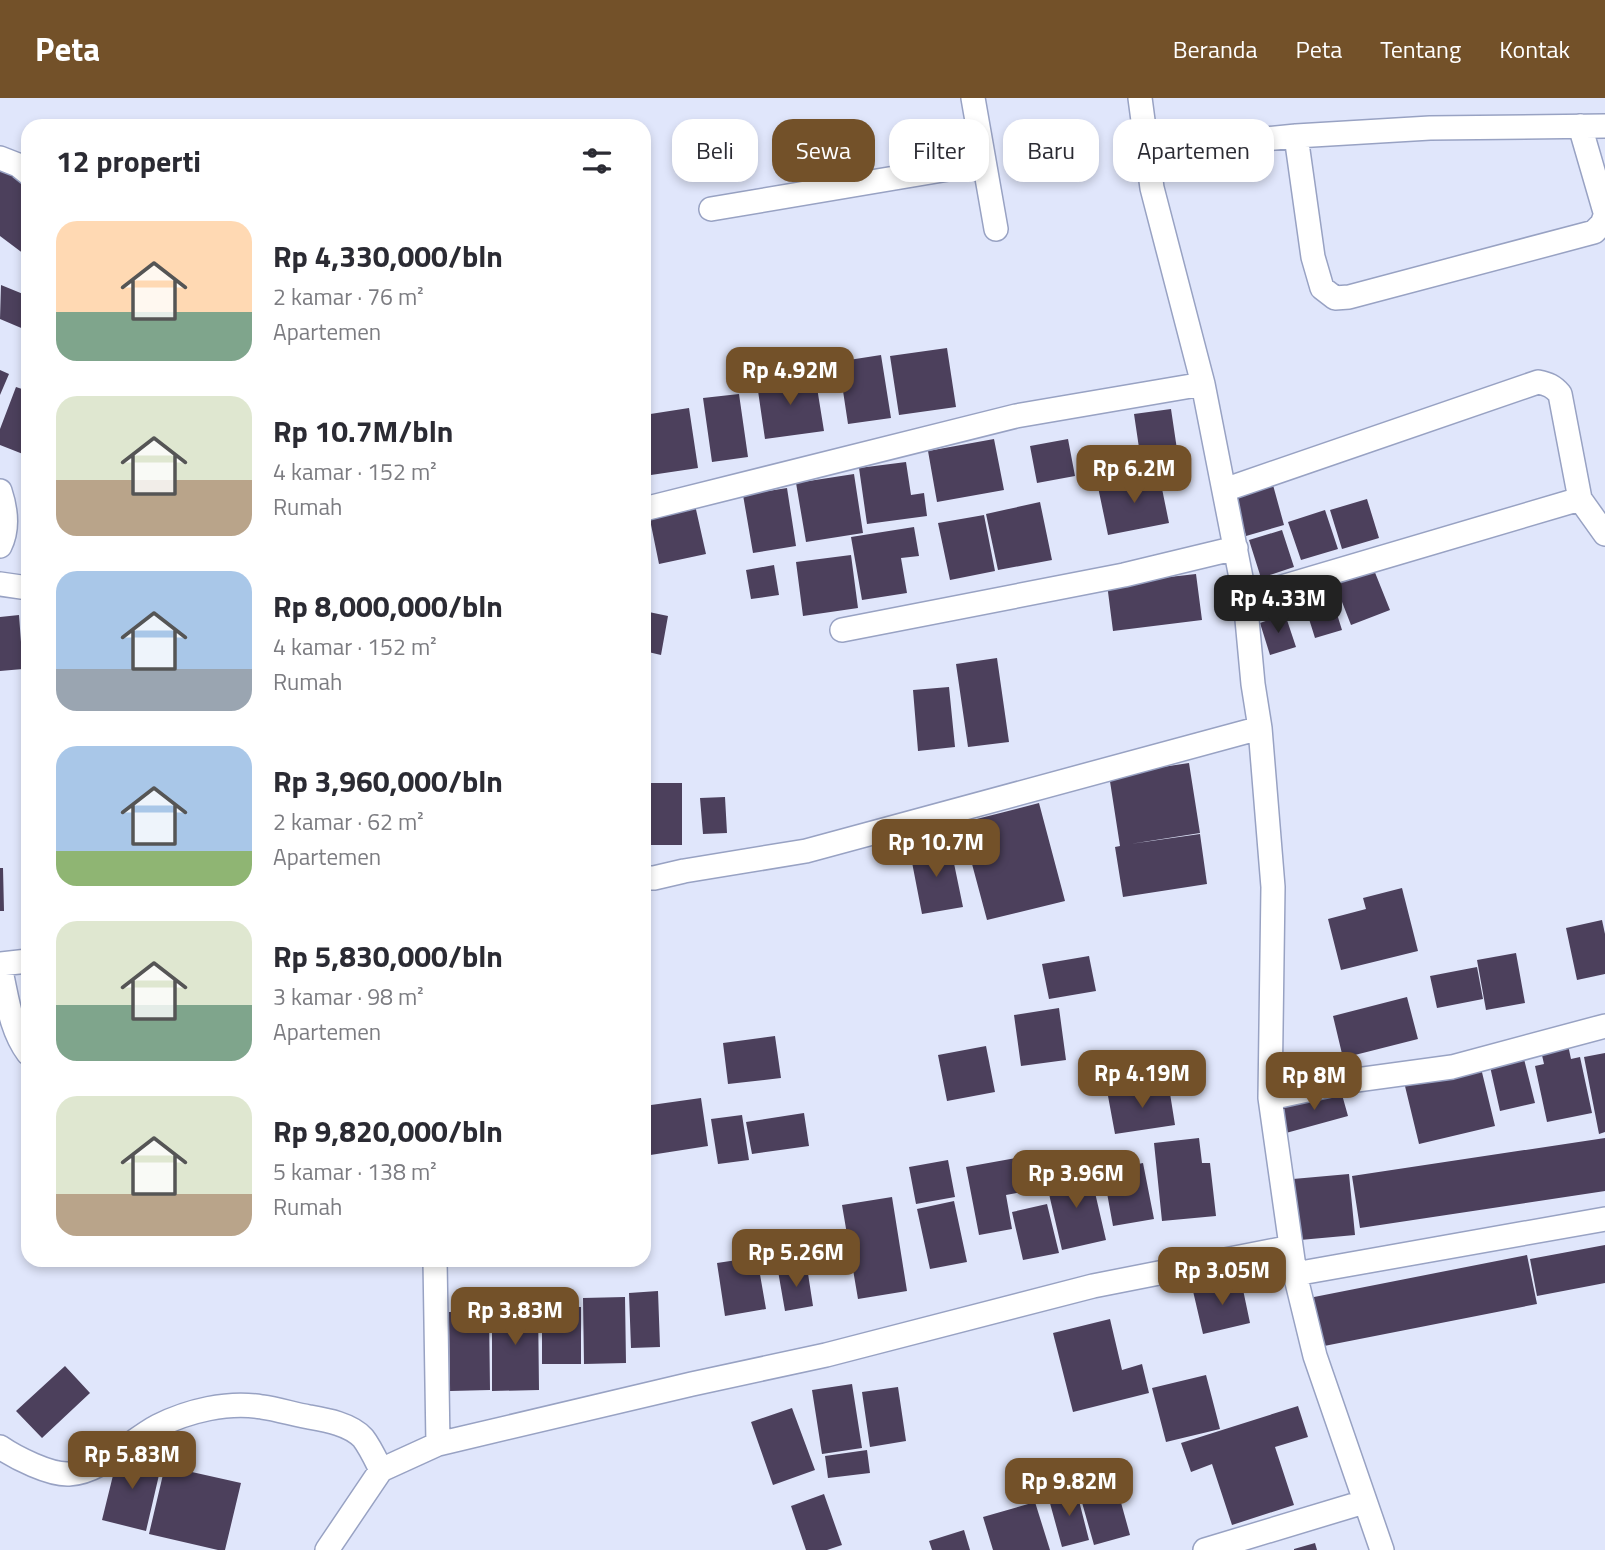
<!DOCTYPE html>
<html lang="id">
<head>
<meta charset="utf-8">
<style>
  :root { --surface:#fff; --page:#f2f2f3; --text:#2b2b33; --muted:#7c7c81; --accent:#735129 }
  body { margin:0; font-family:"Titillium Web",sans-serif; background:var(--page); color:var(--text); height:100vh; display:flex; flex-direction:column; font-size:26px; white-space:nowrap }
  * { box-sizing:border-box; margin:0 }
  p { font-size:23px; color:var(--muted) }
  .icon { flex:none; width:38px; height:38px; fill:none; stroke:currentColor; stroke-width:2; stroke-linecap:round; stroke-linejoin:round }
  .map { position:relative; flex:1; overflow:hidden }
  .details { position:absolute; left:21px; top:21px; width:630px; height:1148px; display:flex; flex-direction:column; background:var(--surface); border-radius:21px; box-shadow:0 4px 10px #0003 }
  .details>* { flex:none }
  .hud { position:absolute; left:672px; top:21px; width:665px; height:63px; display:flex; gap:14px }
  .price { position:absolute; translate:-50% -60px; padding:0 16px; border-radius:14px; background:var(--accent); color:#fff; font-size:23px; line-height:46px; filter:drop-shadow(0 2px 4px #0008) }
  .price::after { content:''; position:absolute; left:50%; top:42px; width:21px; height:16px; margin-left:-10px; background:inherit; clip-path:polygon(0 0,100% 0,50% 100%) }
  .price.on { background:#222; color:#fff }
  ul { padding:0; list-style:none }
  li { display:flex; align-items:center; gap:21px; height:175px; padding:0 35px }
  li span { display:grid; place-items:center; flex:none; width:196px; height:140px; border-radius:21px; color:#555 }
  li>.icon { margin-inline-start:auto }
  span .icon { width:84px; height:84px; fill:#fffc; stroke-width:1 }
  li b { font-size:30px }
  h2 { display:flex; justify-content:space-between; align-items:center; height:84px; padding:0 35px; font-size:30px }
  .pill { padding:0 24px; border-radius:21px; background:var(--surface); box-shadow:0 4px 10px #0003; font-size:24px; line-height:63px }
  .pill.on { background:var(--accent); color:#fff }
  header { display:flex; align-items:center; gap:42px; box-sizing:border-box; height:98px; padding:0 35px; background:var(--accent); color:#fff }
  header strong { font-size:33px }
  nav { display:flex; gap:38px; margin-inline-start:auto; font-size:24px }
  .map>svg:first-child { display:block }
  .building { fill:#4c405c }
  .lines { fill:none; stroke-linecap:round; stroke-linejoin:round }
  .street-casing { stroke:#98a2c3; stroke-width:26 }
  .street { stroke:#fff; stroke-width:23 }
</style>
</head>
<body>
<header>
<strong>Peta</strong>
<nav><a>Beranda</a><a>Peta</a><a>Tentang</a><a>Kontak</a></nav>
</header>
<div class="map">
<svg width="1605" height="1452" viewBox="0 0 1605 1452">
  <rect width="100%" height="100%" fill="#e0e6fb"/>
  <!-- building -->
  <path class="building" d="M0,72l28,10v77l-28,-21z
    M1,187l27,11v29l-2,5 -26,-11z
    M947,250l9,59 -57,8 -9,-59z
    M881,257l10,63 -43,6 -5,-33 -15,2 -5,-29z
    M0,272l9,4 -9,21z
    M815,277l9,56 -59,8 -8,-55z
    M16,289l12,4v65l-28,-11v-16z
    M739,296l9,63 -36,5 -9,-64z
    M689,310l9,60 -47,7 -7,-60z
    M1171,311l8,54 -37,5 -8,-54z
    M994,341l10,51 -67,12 -9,-51z
    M1068,341l7,37 -38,7 -7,-37z
    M906,364l5,33 13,-2 3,23 -60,8 -8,-56z
    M854,376l9,59 -57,9 -10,-59z
    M1159,376l10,49 -61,12 -10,-48z
    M1273,387l11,40 -38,11 -11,-40z
    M787,390l9,58 -43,7 -10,-58z
    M1367,401l12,39 -37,11 -12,-39z
    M1040,404l12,58 -54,10 -12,-56z
    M695,407l11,49 -47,10 -10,-49z
    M1325,412l13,39 -37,11 -13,-38z
    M984,417l11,56 -45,9 -12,-57z
    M914,429l5,29 -18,2 6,35 -45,7 -11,-63z
    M1282,432l12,37 -33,11 -12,-38z
    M851,457l7,53 -55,8 -7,-54z
    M774,467l5,30 -28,4 -5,-29z
    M1374,472l16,40 -39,15 -16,-41z
    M1196,476l6,46 -89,11 -6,-47z
    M1331,497l11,35 -27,8 -11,-35z
    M644,513l24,5 -7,39 -17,-4z
    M1285,516l11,33 -26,8 -10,-32z
    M19,517l4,54 -23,2v-54z
    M997,560l12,84 -41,5 -12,-83z
    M949,589l6,60 -37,4 -5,-61z
    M1189,665l11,70 -70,11 70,-10 7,50 -84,13 -8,-50 5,-1 -11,-71z
    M644,685h38v62h-38z
    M725,699l2,36 -24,1 -3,-36z
    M1039,705l26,98 -78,19 -26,-97z
    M950,746l13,63 -41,7 -12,-62z
    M0,770h3l1,43h-4z
    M1402,790l16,63 -77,19 -13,-51 38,-10 -3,-11z
    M1602,822l3,14v40l-28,6 -11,-52z
    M1516,855l9,50 -39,7 -9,-50z
    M1089,858l7,35 -47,8 -7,-35z
    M1477,869l6,32 -46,9 -7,-32z
    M1407,899l11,42 -75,19 -10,-42z
    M1059,910l7,52 -45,6 -7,-51z
    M775,938l6,42 -53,6 -5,-41z
    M1568,947l3,14 9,-2 12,56 -45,9 -12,-56 9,-2 -3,-13z
    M986,948l9,46 -48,9 -9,-46z
    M1605,955v79l-6,2 -15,-77z
    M1523,957l12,48 -35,8 -11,-49z
    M1480,966l15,62 -76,18 -15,-62z
    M1169,989l6,38 -60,9 -7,-38z
    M1341,993l7,25 -62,17 -7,-24z
    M701,1000l7,48 -64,10v-50z
    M804,1015l5,33 -57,8 -6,-32z
    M742,1017l7,45 -31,4 -7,-45z
    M1199,1040l3,25h8l6,53 -54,5 -8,-78z
    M1605,1040v53l-245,37 -8,-52z
    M1016,1060l6,34 -16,3 6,34 -33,6 -13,-68z
    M948,1062l7,37 -39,7 -7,-37z
    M1143,1065l11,56 -41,7 -10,-55z
    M1090,1073l16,69 -44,10 -16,-69z
    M1349,1076l6,61 -55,5 -7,-61z
    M892,1099l15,94 -49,8 -16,-94z
    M954,1103l13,61 -37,7 -13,-60z
    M1047,1106l12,49 -36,7 -11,-48z
    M1605,1147v38l-68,13 -7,-37z
    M1527,1157l10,49 -218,43 -10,-49z
    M757,1159l9,52 -41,7 -8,-53z
    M807,1169l6,39 -28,5 -7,-40z
    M1241,1182l9,43 -47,11 -10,-43z
    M658,1193l2,56 -29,1 -2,-55z
    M625,1199l1,66 -42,1 -1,-66z
    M538,1204l1,88 -47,1v-88z
    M542,1208l39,1v57h-39z
    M489,1213l1,79 -40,1 -1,-79z
    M1110,1221l12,51 20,-6 7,29 -76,19 -20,-79z
    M65,1268l25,27 -48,45 -26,-27z
    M1206,1277l14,54 -54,13 -14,-54z
    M852,1286l10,64 -40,6 -10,-64z
    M898,1289l8,54 -36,6 -8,-55z
    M1298,1308l10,31 -33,10 19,58 -62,20 -20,-61 -21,8 -10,-29z
    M792,1310l23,62 -42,15 -22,-63z
    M867,1352l3,23 -42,5 -3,-22z
    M119,1353l43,11 -16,69 -44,-11z
    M165,1368l76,17 -16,67h-7l-69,-16z
    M1115,1383l15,54 -36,10 -15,-53z
    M1076,1391l13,51 -27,7 -14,-51z
    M824,1396l18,51 -15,5h-21l-15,-44z
    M1035,1404l15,48h-57l-10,-33z
    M964,1432l6,20h-38l-3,-9z
    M1315,1445l2,7h-23v-1z"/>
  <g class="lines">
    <!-- street casing -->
    <g class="street-casing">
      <path id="street" d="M973,0l23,131
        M1140,0l12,90 51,196 42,214 8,86 7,44 13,159 -3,211 25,176 20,82 67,194
        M1580,28l25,86
        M1296,38l17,121 9,31 13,10 14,-1 245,-65 8,-8 3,-8
        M1147,52l149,-14 134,-8 175,-2
        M0,60l18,7 10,8
        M711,111l273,-46
        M1224,392l314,-108c10,2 15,4 22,12l20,105 25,35
        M0,393c6,18 9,37 0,55
        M644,411l372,-93 187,-32
        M0,486l28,4
        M1245,500l335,-99
        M842,532l282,-55 112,-27
        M644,780h10l30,-7 122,-20 454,-123
        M0,866l28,-3
        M0,869c7,29 10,62 28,86
        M1270,1000l79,-17 103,-14 153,-41
        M435,1162l3,184
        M1295,1176l310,-55
        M0,1349c16,11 50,28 69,27 31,-1 62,-34 89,-48 30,-15 70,-25 104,-19 15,2 31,7 47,10 17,3 41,7 54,21 7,9 13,22 18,32
        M327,1452l54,-80 57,-26 254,-60 134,-29 267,-69 198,-39
        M1205,1452l159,-48"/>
    </g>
    <!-- street -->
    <use href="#street" class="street"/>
  </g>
</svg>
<b class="price" style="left:790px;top:309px">Rp 4.92M</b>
<b class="price" style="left:1134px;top:407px">Rp 6.2M</b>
<b class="price on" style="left:1278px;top:537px">Rp 4.33M</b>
<b class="price" style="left:936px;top:781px">Rp 10.7M</b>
<b class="price" style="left:1142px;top:1012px">Rp 4.19M</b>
<b class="price" style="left:1314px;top:1014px">Rp 8M</b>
<b class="price" style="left:1076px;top:1112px">Rp 3.96M</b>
<b class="price" style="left:796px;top:1191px">Rp 5.26M</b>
<b class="price" style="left:1222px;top:1209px">Rp 3.05M</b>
<b class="price" style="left:515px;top:1249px">Rp 3.83M</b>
<b class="price" style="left:132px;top:1393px">Rp 5.83M</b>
<b class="price" style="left:1069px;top:1420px">Rp 9.82M</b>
<div class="hud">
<a class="pill">Beli</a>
<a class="pill on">Sewa</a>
<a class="pill">Filter</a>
<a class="pill">Baru</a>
<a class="pill">Apartemen</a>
</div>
<section class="details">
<h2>12 properti<svg class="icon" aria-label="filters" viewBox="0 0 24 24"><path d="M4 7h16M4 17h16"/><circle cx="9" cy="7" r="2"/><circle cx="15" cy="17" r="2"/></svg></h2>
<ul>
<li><span style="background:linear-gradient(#ffd9b3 65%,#7fa58c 0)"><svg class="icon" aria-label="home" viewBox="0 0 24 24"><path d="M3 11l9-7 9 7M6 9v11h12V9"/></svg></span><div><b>Rp 4,330,000/bln</b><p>2 kamar · 76 m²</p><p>Apartemen</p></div></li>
<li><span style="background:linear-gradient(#dfe7d0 60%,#b9a48a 0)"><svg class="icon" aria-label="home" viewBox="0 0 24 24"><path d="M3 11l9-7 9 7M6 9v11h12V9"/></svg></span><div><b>Rp 10.7M/bln</b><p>4 kamar · 152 m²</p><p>Rumah</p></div></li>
<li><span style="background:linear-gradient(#a9c7e8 70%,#9aa5b1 0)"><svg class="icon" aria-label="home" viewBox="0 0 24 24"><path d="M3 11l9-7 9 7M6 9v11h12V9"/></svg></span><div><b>Rp 8,000,000/bln</b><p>4 kamar · 152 m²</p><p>Rumah</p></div></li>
<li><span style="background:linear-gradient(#a9c7e8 75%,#8fb573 0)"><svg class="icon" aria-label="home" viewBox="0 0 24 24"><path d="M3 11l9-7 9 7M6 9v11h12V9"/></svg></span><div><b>Rp 3,960,000/bln</b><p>2 kamar · 62 m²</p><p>Apartemen</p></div></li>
<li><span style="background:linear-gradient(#dfe7d0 60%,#7fa58c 0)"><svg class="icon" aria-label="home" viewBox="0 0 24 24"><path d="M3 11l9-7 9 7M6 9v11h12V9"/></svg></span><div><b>Rp 5,830,000/bln</b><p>3 kamar · 98 m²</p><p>Apartemen</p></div></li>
<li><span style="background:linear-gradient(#dfe7d0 70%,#b9a48a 0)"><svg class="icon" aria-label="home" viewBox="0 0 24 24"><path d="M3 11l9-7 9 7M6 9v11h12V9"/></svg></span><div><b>Rp 9,820,000/bln</b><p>5 kamar · 138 m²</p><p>Rumah</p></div></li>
</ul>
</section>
</div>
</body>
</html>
